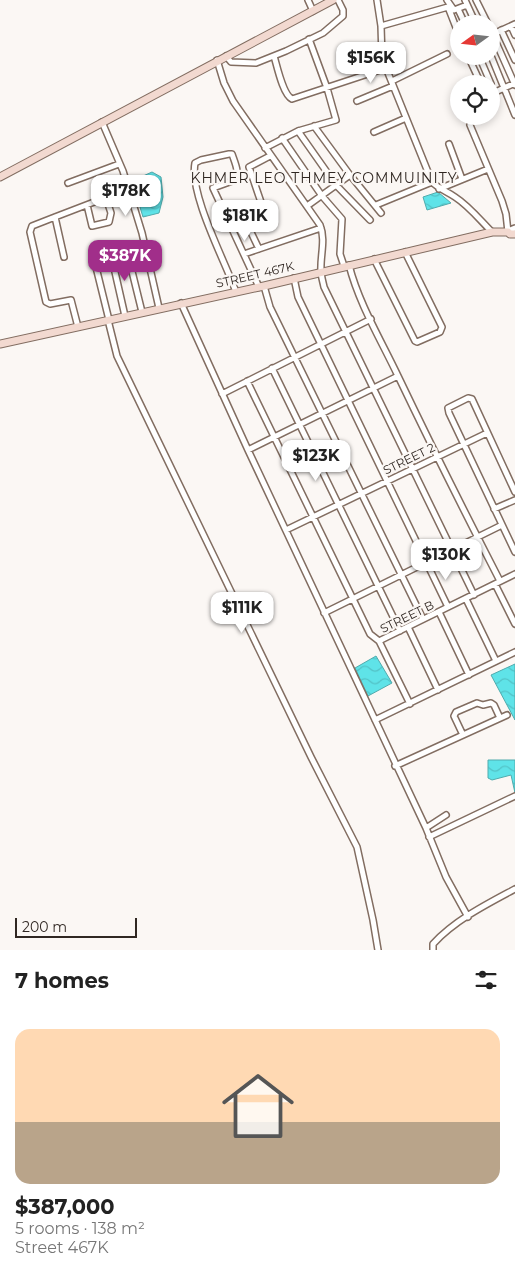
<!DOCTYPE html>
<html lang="en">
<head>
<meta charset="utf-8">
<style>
  :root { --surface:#fff; --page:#f6f6f6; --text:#222; --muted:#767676; --line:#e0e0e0; --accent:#a12e8a }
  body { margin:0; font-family:Montserrat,sans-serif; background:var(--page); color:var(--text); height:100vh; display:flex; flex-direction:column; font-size:19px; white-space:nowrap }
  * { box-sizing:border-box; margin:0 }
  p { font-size:16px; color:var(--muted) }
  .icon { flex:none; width:28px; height:28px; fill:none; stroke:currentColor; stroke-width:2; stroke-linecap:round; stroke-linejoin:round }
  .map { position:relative; height:950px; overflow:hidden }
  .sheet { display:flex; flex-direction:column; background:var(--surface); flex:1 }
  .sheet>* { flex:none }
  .needle { width:32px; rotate:255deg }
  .fabs { position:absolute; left:450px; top:15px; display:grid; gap:10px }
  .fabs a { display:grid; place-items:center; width:50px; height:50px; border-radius:50%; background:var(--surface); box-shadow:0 2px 8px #0003; font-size:25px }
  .scale { position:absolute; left:15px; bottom:12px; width:122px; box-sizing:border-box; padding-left:5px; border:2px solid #302722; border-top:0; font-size:14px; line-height:18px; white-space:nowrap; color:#302722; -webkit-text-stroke:4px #fbf7f4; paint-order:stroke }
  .price { position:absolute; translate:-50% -42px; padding:0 11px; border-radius:10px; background:#fff; color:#222; font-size:16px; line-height:32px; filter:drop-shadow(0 1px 2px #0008) }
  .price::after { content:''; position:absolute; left:50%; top:30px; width:15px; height:11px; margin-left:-8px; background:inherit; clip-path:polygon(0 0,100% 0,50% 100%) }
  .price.active { background:var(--accent); color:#fff }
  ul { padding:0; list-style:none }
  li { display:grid; align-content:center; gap:10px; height:265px; padding:0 15px }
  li+li { border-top:1px solid var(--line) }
  li span { display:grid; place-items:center; height:155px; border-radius:15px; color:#555 }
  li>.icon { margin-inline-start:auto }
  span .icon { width:90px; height:90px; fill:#fffc; stroke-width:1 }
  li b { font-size:21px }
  h2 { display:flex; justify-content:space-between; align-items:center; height:60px; padding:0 15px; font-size:21px }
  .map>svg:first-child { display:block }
  .water { fill:url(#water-waves); stroke:#51abad }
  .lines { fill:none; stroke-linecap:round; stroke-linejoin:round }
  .street-casing { stroke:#826d61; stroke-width:8 }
  .secondary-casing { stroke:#826d61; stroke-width:9 }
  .street { stroke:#fff; stroke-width:5 }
  .secondary { stroke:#f2d9d0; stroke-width:7 }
  .labels { text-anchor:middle; stroke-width:4.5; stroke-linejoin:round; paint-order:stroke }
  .street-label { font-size:12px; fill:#302722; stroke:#fbf7f4 }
  .neighbourhood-label { font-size:14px; letter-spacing:1px; fill:#302722; stroke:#fbf7f4 }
</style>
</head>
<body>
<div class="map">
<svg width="515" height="950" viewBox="0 0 515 950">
  <defs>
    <pattern id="water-waves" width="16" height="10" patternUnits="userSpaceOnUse" patternTransform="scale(1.25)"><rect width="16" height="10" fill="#5fe3e8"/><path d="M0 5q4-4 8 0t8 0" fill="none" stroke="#53c3c7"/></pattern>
  </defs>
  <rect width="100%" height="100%" fill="#fbf7f4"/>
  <!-- water -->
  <path class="water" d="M152,172l9,5 2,20 -4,16 -16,4 -11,-36z
    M438,192l13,11 -24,7 -4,-13z
    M376,656l16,27 -24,13 -13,-28z
    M515,664v56l-24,-45z
    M488,760h27v33l-4,-18 -19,5 -4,-2z"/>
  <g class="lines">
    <!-- street casing -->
    <g class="street-casing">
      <path id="street" d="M308,0l5,11
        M377,0l4,26 1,32 50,124c7,7 14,9 23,15 14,9 25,23 37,35
        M447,0l7,10 13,-5
        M465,0l11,24
        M476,0l12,24
        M458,9l7,15
        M381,26l67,-19 11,28
        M511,26l4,9
        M501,30l14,30
        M491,31l24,54
        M491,35l24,-11
        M226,56l5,6 25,1 30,-12 37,-18 20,-17v-6l-5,-10
        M274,56c3,10 9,39 18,43l94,-31
        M468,56l13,28
        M479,56l12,28
        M491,56l24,59
        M217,60l7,23 9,18 87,124c6,15 0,31 1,46 0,5 2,11 3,16l150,308
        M392,81l55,-27
        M491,94l24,-11
        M357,101l36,-15
        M102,122l21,49 19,62 17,75
        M470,125l32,76 4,13 2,18 2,-2 5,-2
        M314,126l36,49 31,38
        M298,131l38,54 34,35
        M374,132l32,-14
        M282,138l40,58 20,23 -2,35 4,12
        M449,144l13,35
        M265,148l33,-17 38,-11 -9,-32 -18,-49
        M68,183l51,-19
        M439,189l49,-20
        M87,205l5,21 17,-4 2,-9 -5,-15
        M376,205l56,-23
        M307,206l43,-31
        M263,208l-14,-41 21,-11
        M55,217l73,-28
        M248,226l11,23
        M126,247l16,65
        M110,250l15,66
        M244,254l77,-26
        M64,257l-9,-40 -23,9 -2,6 16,70 4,2 21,-4 7,27
        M374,259l41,82 2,1 23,-10 2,-5 -37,-75
        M349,265c10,39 32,75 49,111 33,69 67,137 102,205
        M294,278l4,19 150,310
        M264,286l6,21 153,312
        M236,292c-11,-31 -47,-98 -41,-129l6,-3 28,-6h3c3,9 8,19 3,26l-22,8 46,99
        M181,303l67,147 178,378 20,49 22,40
        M108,320l9,36 194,401 46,90 16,73 5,30
        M109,320l-16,-65 52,-12
        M272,368l128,263
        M247,381l123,253 9,7
        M222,394l149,-75
        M248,450l150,-74
        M515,492l-43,-93 -4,-1 -20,10 1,5 66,139
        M494,509l21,-9
        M286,530l201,-97
        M495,584l20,40
        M466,599l30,62
        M439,612l30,63
        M324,613l178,-88
        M408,627l30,63
        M379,641l136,-67
        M379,641l31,63
        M375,720l140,-68
        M463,735l-9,-19 2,-4 21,-9 6,2 8,-2 3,2 6,13
        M395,766l112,-51
        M426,828l20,-13
        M429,837l86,-41
        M433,950v-6c22,-24 54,-40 82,-55"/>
    </g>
    <!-- secondary casing -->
    <g class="secondary-casing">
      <path id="secondary" d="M0,177c111,-59 222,-118 333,-177
        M0,344l264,-58 228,-54h16l2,2h5"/>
    </g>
    <!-- street -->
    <use href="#street" class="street"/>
    <!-- secondary -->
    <use href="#secondary" class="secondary"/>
  </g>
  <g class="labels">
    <!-- street labels -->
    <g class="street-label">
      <text transform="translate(255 275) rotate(-13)" y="4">STREET 467K</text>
      <text transform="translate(409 459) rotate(-26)" y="4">STREET 2</text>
      <text transform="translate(407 617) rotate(-26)" y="4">STREET B</text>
    </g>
    <!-- neighbourhood labels -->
    <g class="neighbourhood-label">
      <text x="324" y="183">KHMER LEO THMEY COMMUINITY</text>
    </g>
  </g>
</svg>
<div class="fabs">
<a><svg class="needle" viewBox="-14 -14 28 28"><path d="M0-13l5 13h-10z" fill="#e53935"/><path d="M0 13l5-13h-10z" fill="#767676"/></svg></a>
<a><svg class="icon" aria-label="locate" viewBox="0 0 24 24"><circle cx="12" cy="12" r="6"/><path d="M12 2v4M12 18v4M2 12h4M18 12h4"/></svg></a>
</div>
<div class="scale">200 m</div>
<b class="price" style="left:371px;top:84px">$156K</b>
<b class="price" style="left:126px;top:217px">$178K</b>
<b class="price" style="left:245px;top:242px">$181K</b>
<b class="price active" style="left:125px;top:282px">$387K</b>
<b class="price" style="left:316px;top:482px">$123K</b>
<b class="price" style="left:446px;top:581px">$130K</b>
<b class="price" style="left:242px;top:634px">$111K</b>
</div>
<section class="sheet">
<h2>7 homes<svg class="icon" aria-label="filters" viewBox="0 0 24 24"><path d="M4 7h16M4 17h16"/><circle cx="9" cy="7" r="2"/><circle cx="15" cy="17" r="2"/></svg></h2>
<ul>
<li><span style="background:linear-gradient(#ffd9b3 60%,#b9a48a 0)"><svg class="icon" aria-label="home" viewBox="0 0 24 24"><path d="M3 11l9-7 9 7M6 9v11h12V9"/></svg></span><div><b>$387,000</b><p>5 rooms · 138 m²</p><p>Street 467K</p></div></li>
</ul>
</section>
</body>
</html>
